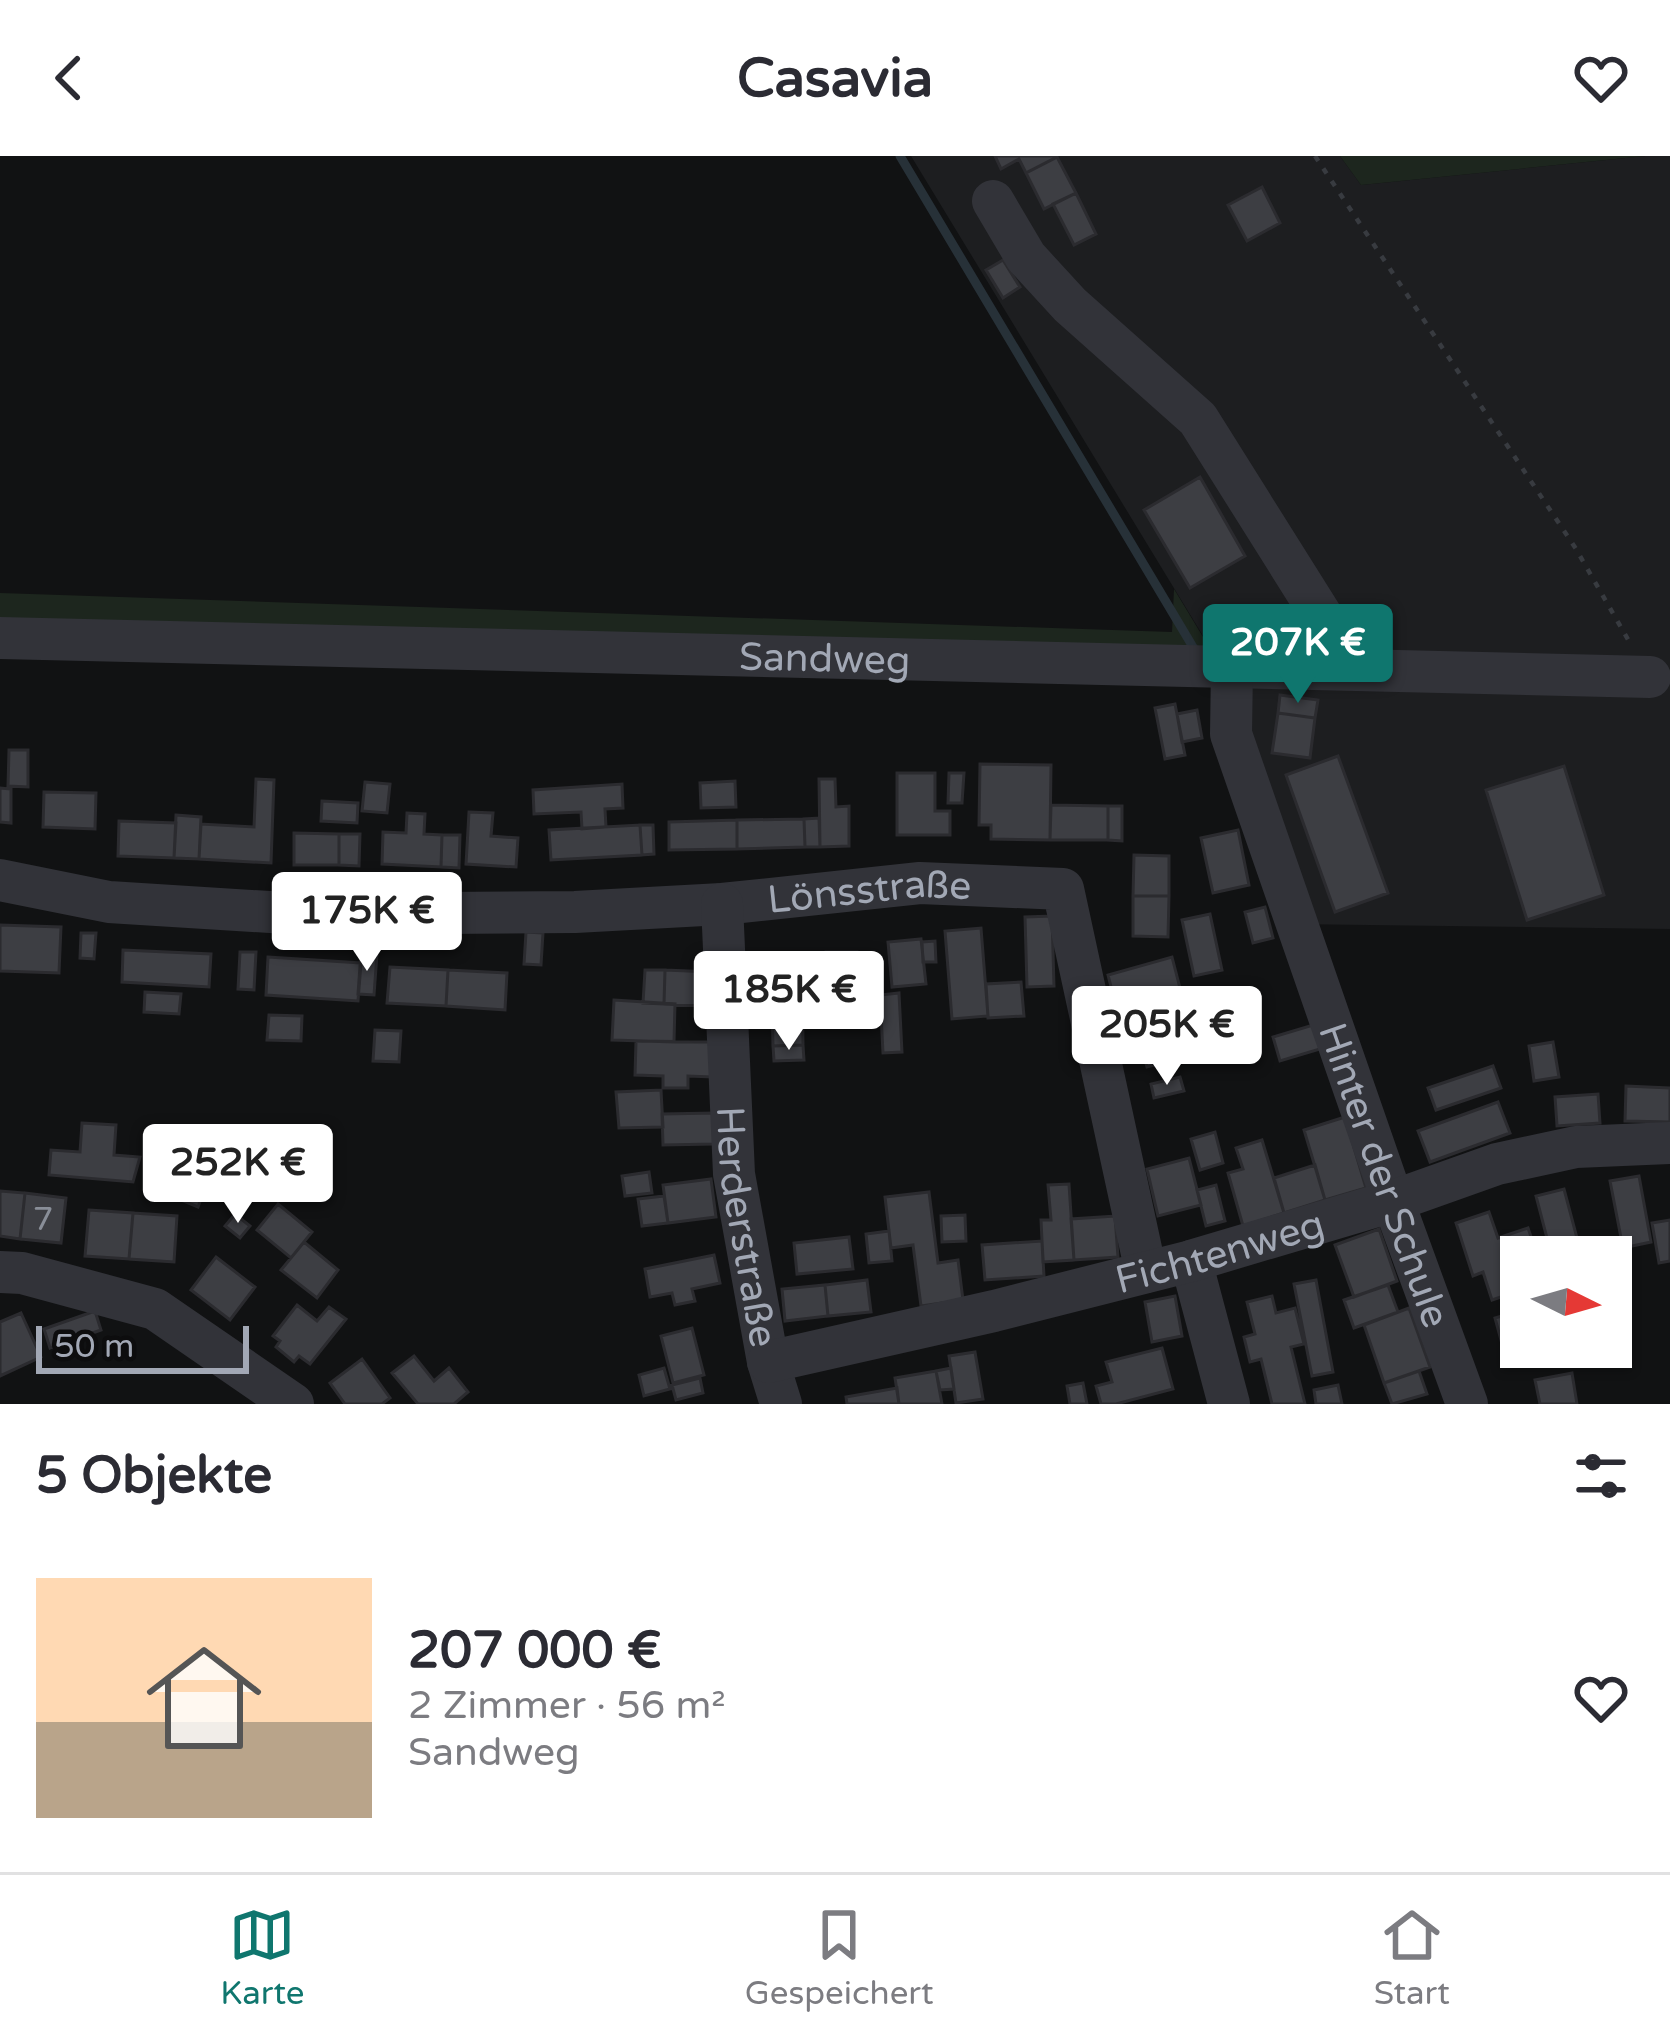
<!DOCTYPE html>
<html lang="de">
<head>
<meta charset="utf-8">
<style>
  :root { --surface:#fff; --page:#f2f2f3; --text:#2b2b33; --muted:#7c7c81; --line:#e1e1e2; --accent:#0f766e }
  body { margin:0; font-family:"Varela Round",sans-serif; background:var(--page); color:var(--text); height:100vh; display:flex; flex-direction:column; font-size:45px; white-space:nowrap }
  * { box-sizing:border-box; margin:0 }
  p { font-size:39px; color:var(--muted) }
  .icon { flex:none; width:66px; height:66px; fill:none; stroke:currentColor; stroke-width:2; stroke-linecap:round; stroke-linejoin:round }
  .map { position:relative; height:1248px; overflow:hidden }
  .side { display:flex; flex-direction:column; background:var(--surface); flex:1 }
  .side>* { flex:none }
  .needle { width:78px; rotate:95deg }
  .fabs { position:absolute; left:1500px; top:1080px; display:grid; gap:24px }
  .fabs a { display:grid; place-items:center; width:132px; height:132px; border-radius:0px; background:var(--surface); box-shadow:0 3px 9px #0004; font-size:60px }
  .scale { position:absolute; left:36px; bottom:30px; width:213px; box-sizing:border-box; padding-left:12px; border:6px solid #a2a8b5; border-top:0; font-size:33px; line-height:42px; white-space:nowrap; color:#a2a8b5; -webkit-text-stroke:9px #0d0d0e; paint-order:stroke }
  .price { position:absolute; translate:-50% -102px; padding:0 27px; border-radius:12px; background:#fff; color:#222; font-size:39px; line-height:78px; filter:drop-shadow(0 3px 6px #0008) }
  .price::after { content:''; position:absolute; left:50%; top:72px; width:36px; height:27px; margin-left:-18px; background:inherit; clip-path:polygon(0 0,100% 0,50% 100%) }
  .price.on { background:var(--accent); color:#fff }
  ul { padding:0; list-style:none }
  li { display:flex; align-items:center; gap:36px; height:300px; padding:0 36px }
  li+li { border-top:3px solid var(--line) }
  li span { display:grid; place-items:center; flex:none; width:336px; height:240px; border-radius:0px; color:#555 }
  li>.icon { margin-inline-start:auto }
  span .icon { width:144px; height:144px; fill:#fffc; stroke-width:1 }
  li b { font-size:51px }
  h2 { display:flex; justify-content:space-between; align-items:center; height:144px; padding:0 36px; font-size:51px }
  header { display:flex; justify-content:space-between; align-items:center; height:156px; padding:0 36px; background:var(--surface); font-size:54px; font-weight:700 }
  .dock { display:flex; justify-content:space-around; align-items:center; height:168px; border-top:3px solid var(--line); background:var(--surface); font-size:33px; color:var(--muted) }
  .dock a { display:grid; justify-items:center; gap:6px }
  .dock .on { color:var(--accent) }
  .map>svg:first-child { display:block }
  .built { fill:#1d1e20 }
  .green { fill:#1d261e }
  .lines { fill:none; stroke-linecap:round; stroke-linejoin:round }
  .stream { stroke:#273138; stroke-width:9 }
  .building { fill:#3d3e43; stroke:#2b2b2f; stroke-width:3 }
  .path { stroke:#383b40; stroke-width:4.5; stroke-dasharray:6 9; stroke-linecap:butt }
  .minor { stroke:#323339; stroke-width:42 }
  .labels { text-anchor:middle; stroke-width:10; stroke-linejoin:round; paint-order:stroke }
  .number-label { font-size:33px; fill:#898e98 }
  .street-label { font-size:39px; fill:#a2a8b5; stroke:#0d0d0e }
</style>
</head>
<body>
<header><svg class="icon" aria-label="back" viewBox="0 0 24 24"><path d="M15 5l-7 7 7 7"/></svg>Casavia<svg class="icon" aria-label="heart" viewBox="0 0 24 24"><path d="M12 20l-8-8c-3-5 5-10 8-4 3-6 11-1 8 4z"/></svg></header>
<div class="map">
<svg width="1670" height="1248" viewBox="0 0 1670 1248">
  <rect width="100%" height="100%" fill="#111213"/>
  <!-- built -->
  <path class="built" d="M911,0h429l21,29 284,-29h25v773l-380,-5 -65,-252z"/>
  <!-- green -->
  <path class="green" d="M1340,0h305l-284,29z
    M1174,433l40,66 -1214,-32v-30l1172,39z"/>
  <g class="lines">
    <!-- stream -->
    <path class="stream" d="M900,0l293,491"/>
  </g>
  <!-- building -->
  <path class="building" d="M995,0h62v1l-31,16 -7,-14 -18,10z
    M1057,1l19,36 -32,16 -18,-36z
    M1262,31l18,36 -33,18 -19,-36z
    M1076,37l20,41 -22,11 -21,-41z
    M1003,104l17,27 -17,11 -17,-28z
    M1200,321l45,79 -55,32 -46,-78z
    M1280,539l38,5 -3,18 -37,-5z
    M1175,548l10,51 -20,4 -10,-51z
    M1197,554l5,28 -20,4 -5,-28z
    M1278,557l37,5 -5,40 -38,-5z
    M9,594h19v37l-20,-1z
    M1338,600l50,137 -53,19 -49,-137z
    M980,608l71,1 -1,75 -59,-1v-14h-12z
    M1564,610l40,129 -77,25 -41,-130z
    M897,617h38v38h15v24h-53z
    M949,617h15l-2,30h-14z
    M256,623l18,1 -3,83 -72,-4 2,-35 53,3z
    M819,623h16l1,28 13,-1v40l-29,1z
    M735,625l1,26 -35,1 -1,-25z
    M365,626l25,2 -3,29 -25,-2z
    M622,628l1,24 -18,1 1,18 -24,2 -1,-17 -47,2 -1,-24z
    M0,632l11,1v34l-11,-1z
    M44,636l52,1 -1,36 -52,-2z
    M322,645l36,2 -1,20 -36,-2z
    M1051,649l57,1v34h-58z
    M1108,650h14v35l-14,-1z
    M469,656l24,1 -2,23 27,2 -2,29 -50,-3z
    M407,657l18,1 -1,20 18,1 -1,32 -59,-3 1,-32 23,1z
    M176,659l25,2 -2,42 -25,-1z
    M819,662l1,29h-15l-1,-28z
    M804,663l1,28 -68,2v-29z
    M737,664v29l-68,1v-28z
    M119,665l57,2 -2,35 -56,-2z
    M640,669h13l1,29 -12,1z
    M640,669l2,30 -91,5 -2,-30z
    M1238,674l11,55 -36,8 -12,-55z
    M294,677l45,1v31h-45z
    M339,678h21l-1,32 -20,-1z
    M442,679h18l-1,33 -18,-1z
    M1134,699l35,1v40h-36z
    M1133,740h36l-1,41 -35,-1z
    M1265,751l8,31 -20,5 -8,-31z
    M1210,758l12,56 -28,6 -12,-56z
    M1052,760l2,70 -27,1 -2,-70z
    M0,769l61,2 -2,46 -59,-2z
    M981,772l7,88 -36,3 -7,-88z
    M526,776l17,1 -2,32 -17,-1z
    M81,777h15l-2,26 -14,-1z
    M921,783l5,45 -34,3 -4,-45z
    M935,785l1,21h-13l-1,-20z
    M123,794l88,4 -2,33 -87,-5z
    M240,796h16l-2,38 -16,-1z
    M826,796h31v64h-32z
    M361,797l16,1 -3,41 -16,-1z
    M268,801l93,6 -3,38 -92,-6z
    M1172,801l9,35 -64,18 -9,-35z
    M802,806l1,83 -30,1 -2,-83z
    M390,811l58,3 -2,36 -59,-3z
    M448,814l59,3 -2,37 -59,-4z
    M645,814h20l-1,34 -21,-1z
    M665,814l46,2 -1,34 -46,-2z
    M1021,826l3,34 -36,2 -2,-34z
    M145,836l36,2 -2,20 -35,-2z
    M899,837l3,59 -19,1 -3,-58z
    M772,838v20l-16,1 -1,-20z
    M614,844l61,4 -1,38 -62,-2z
    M269,859l33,1 -1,25 -34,-1z
    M1199,861l9,34 -61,16 -10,-34z
    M1323,866l7,24 -50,15 -7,-24z
    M375,874l26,1 -2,31 -26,-1z
    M636,885l77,1 -1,35 -24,-1v12h-25v-12l-28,-1z
    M1553,886l6,35 -25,4 -5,-35z
    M803,889l1,15 -30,1 -1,-15z
    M1493,910l8,22 -65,22 -8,-22z
    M1180,921l4,14 -30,7 -3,-14z
    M1626,930l44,2v34l-45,-1z
    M661,934l2,37 -44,1 -3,-36z
    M1598,938l2,29 -43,3 -2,-29z
    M1498,946l12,31 -80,29 -12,-31z
    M714,957v31l-51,1 -1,-31z
    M1345,961l21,71 -41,12 -21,-70z
    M82,967l34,2 -2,30 26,2 -7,25 -84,-7 2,-25 29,2z
    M1215,976l8,31 -23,7 -9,-31z
    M1262,984l22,73 -41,13 -15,-53 15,-4 -7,-21z
    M1189,1002l12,47 -43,11 -11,-47z
    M1315,1009l10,35 -41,13 -10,-35z
    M178,1015l29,12 -9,24 -29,-12z
    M649,1016l3,21 -27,3 -3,-20z
    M1639,1020l12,66 -28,6 -13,-67z
    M711,1023l5,38 -48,6 -5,-38z
    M1069,1028l5,76 -31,2 -2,-42h10l-3,-35z
    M1216,1029l9,36 -19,5 -9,-36z
    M1564,1033l13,49 -28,8 -13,-50z
    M0,1035l25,2 -5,46 -20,-3z
    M929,1036l9,71 20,-3 5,40 -42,6 -8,-61 -22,3 -6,-51z
    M25,1037l41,5 -5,45 -41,-4z
    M664,1040l4,27 -26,3 -4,-27z
    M278,1048l34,28 -21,26 -34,-28z
    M89,1054l44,3 -4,46 -44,-3z
    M1489,1056l9,26 30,-10 10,29h-17v6l-13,5 8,24 -24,8 -9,-28 -10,4 -17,-53z
    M133,1057l44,3 -3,46 -45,-3z
    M235,1058l15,12 -10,12 -15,-12z
    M965,1059l1,26 -24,1 -1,-26z
    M1115,1060l3,41 -44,3 -3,-41z
    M1670,1064v41l-11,2 -7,-40z
    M1379,1073l18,52 -43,16 -19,-52z
    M889,1075l3,30 -23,2 -3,-29z
    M849,1081l4,32 -56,5 -3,-31z
    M1042,1085l2,35 -59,4 -3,-35z
    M304,1086l34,28 -21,28 -36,-28z
    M714,1099l6,28 -28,6 3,12 -20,4 -3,-12 -22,4 -5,-28z
    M216,1101l39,30 -25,33 -39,-30z
    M867,1124l4,32 -43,4 -3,-31z
    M1316,1124l17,92 -21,4 -18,-92z
    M825,1129l3,31 -43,5 -3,-32z
    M1388,1129l10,27 -44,16 -10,-28z
    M1175,1140l7,40 -30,6 -7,-40z
    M1272,1140l4,17 19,-5 9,36 -13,3 14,57h-33l-11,-45 -11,3 -6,-25 11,-3 -8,-32z
    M297,1149l20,16 12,-14 17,12 -36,45 -11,-8 -5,6 -18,-15 4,-6 -7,-5z
    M1409,1152l21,59 -46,16 -20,-58z
    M1521,1154v37h12l-28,8 -10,-37z
    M95,1155l6,19 -51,18 -6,-19z
    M21,1157l20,44 -41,19v-54z
    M692,1172l12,47 -31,8 -12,-47z
    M1162,1192l11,41 -57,15h-15l-5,-18 16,-4 -6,-20z
    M975,1196l8,47 -27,4 -7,-47z
    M414,1200l20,25 15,-13 19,24 -14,12h-36l-26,-31z
    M362,1203l28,39 -8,6h-37l-15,-21z
    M664,1212l6,21 -26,7 -5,-21z
    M951,1212l3,21 -14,1 -4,-19z
    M936,1215l6,33h-43l-4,-26z
    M1419,1215l8,23 -35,10 -8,-21z
    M1572,1217l5,31h-37l-5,-24z
    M700,1222l3,15 -27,7 -4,-15z
    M1083,1227l4,21h-17l-3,-18z
    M1338,1229l4,19h-26l-2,-14z
    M897,1232l2,16h-52l-1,-7z"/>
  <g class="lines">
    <!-- path -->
    <path class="path" d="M1315,0l261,393 54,94"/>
    <!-- minor -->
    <g class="minor">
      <path d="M993,45l33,56 44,48 128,114 135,215 1,35"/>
      <path id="s1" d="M0,482l1650,39"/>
      <path id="s2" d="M1232,511l-1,67 162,467 74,203"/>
      <path id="s3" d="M0,724l109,22 192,12 274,-2 147,-8 198,-21 143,6 83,383"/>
      <path id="s4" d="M722,748l12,270 34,188 13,42"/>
      <path d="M1191,1105l38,143"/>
      <path d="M0,1116l22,1 133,36 138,95"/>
      <path id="s5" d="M768,1206l226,-51 197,-50 202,-60 104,-37 79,-17 94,-4"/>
    </g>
  </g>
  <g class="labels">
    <!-- number labels -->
    <g class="number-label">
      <text x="43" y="1074">7</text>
    </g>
    <!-- street labels -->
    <g class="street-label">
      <text dy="14" stroke="none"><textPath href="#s1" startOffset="825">Sandweg</textPath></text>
      <text dy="14" stroke="none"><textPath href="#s3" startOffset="873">Lönsstraße</textPath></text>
      <text dy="14" stroke="none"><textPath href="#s2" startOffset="534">Hinter der Schule</textPath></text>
      <text dy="14" stroke="none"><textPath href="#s4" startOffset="324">Herderstraße</textPath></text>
      <text dy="14" stroke="none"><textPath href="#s5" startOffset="465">Fichtenweg</textPath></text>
    </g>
  </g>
</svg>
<div class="fabs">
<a><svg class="needle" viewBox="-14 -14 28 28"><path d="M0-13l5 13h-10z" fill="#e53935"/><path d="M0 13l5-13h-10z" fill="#7c7c81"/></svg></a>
</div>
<div class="scale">50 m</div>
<b class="price on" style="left:1298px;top:550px">207K €</b>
<b class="price" style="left:367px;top:818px">175K €</b>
<b class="price" style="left:789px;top:897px">185K €</b>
<b class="price" style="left:1167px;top:932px">205K €</b>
<b class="price" style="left:238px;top:1070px">252K €</b>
</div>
<section class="side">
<h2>5 Objekte<svg class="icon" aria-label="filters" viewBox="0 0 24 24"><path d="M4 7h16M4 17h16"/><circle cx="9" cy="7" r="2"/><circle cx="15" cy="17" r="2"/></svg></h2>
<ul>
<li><span style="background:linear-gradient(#ffd9b3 60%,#b9a48a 0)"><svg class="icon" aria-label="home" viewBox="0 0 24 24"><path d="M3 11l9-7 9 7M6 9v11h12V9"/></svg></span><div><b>207 000 €</b><p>2 Zimmer · 56 m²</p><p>Sandweg</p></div><svg class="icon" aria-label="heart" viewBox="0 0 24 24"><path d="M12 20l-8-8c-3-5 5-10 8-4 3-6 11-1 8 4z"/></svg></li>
</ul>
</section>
<nav class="dock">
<a class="on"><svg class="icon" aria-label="map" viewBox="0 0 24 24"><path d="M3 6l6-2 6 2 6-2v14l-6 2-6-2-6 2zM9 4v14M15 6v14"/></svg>Karte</a>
<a><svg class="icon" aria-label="saved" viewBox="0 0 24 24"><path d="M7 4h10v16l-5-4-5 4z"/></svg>Gespeichert</a>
<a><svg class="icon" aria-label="home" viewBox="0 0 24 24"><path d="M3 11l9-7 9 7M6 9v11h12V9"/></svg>Start</a>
</nav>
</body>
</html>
